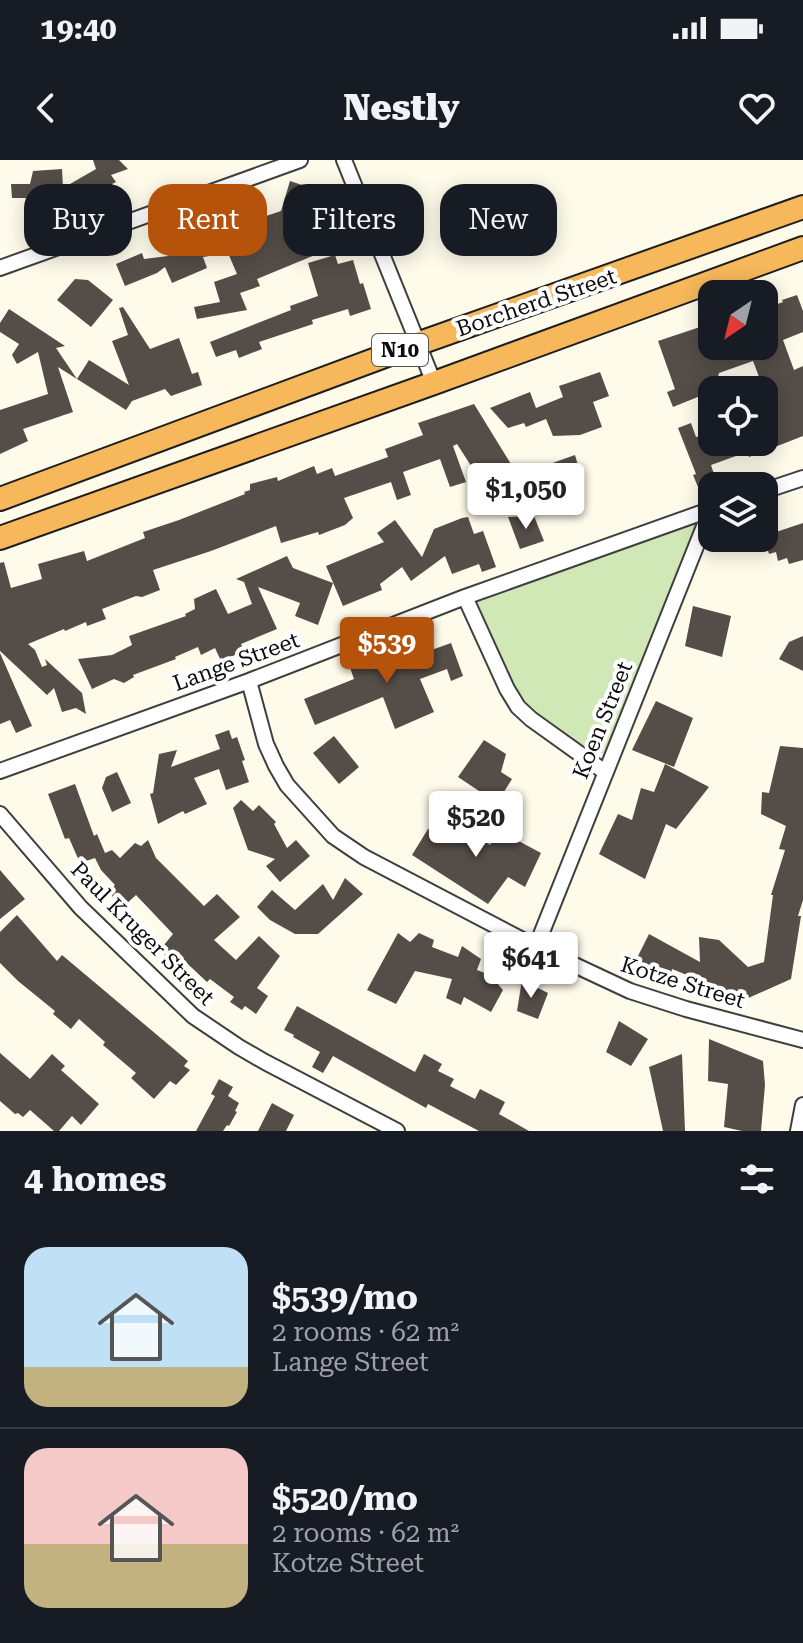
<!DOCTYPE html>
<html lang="en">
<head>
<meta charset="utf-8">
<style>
  :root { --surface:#171b24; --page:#20242c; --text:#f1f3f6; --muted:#9ea1a6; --line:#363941; --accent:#b45309 }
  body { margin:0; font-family:"Roboto Serif",serif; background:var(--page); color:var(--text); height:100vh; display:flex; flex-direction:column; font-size:30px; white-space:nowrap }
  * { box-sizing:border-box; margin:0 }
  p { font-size:26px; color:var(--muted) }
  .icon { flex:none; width:44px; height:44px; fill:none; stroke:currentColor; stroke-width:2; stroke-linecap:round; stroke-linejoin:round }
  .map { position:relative; height:971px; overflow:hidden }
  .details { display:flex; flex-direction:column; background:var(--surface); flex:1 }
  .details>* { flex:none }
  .banner { position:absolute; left:24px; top:24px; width:756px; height:72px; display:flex; gap:16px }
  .needle { width:52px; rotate:215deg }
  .tools { position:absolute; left:698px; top:120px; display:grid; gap:16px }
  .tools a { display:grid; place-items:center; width:80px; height:80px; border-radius:16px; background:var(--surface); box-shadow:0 4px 20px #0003; font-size:40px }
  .price { position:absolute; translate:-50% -68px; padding:0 18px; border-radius:8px; background:#fff; color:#222; font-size:26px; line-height:52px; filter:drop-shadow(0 2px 4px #0008) }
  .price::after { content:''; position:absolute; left:50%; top:48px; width:24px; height:18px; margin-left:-12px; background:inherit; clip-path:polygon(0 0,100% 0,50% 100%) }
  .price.selected { background:var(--accent); color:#fff }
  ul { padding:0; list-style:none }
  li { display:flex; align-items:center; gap:24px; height:200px; padding:0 24px }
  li+li { border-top:2px solid var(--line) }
  li span { display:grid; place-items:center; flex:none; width:224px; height:160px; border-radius:24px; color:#555 }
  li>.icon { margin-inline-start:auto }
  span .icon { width:96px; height:96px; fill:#fffc; stroke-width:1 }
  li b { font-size:34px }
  h2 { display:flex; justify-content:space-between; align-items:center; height:96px; padding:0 24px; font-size:34px }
  .pill { padding:0 28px; border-radius:24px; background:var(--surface); box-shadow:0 4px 20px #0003; font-size:28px; line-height:72px }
  .pill.selected { background:var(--accent); color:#fff }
  .status { display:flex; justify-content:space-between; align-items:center; height:56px; padding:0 40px; background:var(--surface); direction:ltr }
  .status svg { height:22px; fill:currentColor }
  header { display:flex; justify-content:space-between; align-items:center; height:104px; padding:0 24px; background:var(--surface); font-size:36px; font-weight:800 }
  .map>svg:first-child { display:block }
  .green { fill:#d0e8b5 }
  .building { fill:#544d48 }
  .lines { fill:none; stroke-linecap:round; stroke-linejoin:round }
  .minor-casing { stroke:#3f3f3f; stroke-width:18 }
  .trunk-casing { stroke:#1d1d1d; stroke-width:26 }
  .minor { stroke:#fff; stroke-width:14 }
  .trunk { stroke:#f6b85b; stroke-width:22 }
  .labels { text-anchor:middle; stroke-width:8; stroke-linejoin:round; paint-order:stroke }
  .shield { fill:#fff; stroke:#555; stroke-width:2 }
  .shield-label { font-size:20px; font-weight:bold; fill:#0c0c0c }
  .street-label { font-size:22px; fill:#0c0c0c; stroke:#fff }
</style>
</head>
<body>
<div class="status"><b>19:40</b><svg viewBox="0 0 49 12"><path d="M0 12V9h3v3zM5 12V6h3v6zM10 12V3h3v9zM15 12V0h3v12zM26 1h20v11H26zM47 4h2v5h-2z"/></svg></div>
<header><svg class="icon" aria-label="back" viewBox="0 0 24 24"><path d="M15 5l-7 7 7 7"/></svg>Nestly<svg class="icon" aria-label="heart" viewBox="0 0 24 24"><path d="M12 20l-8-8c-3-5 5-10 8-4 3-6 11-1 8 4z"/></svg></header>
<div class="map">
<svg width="803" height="971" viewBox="0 0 803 971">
  <rect width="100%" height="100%" fill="#fffbeb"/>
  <!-- green -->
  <path class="green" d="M707,353l-94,245 -79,-33 -15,-10 -48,-114z"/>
  <!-- building -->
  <path class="building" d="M93,0h26l9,9 -17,6 5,7 -4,2 8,17 -24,11 -10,-21 -33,2 1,15 -18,1 -5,-11h-19l-1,-14h19l3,-13 29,-2 1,19 33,-19z
    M290,21l15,5 -5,16 35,11 -6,19 -31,-10 17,33 -58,24 3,7 -20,7 7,17 -50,9 -3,-12 26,-5 -6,-20 23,-8 -9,-21 -25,4 4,11 -35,15 -7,-16 -8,6 -32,13 -9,-22 26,-11 2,6 24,-3 -3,-11 43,-14 2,9 24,-10 -3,-9 21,-7 2,6 27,-9z
    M335,95l3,9 15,-4 7,24 3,-1 8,26 -21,7 -2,-7 -36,11 1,4 -54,18 3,7 -23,9 -3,-8 -20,7 -6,-15 81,-32 -1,-4 28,-10 -10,-33z
    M75,119l13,1 25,20 -22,27 -34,-27z
    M797,135l6,16v21l-20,8 11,30 9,-4v70l-54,21 -2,-5 -36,13 5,15 -18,7 -5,-12 3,-1 -18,-46 13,-5 5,14 16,-6v11h52v-52l-11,-29 -34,12 -4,17 -42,17 -6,-15 8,-3 -17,-48 54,-18v23h59l-7,-19v-18l19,-7 -1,-2z
    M123,147l27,42 29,-11 13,36 6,-2 4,13 -31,11 -6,-7 -33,12 -6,9 -49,-31 12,-19 40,25 -17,-44 16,-6 -9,-27z
    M9,149l56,37 -9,2 21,31 -19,-12 15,45 -50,17 5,12 -28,13v-44l48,-16 -10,-42 -21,12 -5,-9 7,-11 -19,-12v-9z
    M600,212l9,24 -16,6 9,25 -22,8 -27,1 -7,-17 -20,8 -2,-4 -16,5 -18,-20 40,-16 6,16 27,-11 -4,-11z
    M474,244l40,65 -19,7 14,22 -9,5h-5l-38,-59 -4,2 13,36 -16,5 -10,-28 -37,13 8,23 -14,5 -6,-18 -47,16 9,20 -8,7 -26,10 -1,-3 -37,11 -5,-17 -65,25 -58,19 7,20 -18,7 -6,-1 -34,13 4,10 -19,7 -1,-4 -21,9 -1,-2 -36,15 7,6 7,17 5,-2 -2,-6 37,34 4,21 -10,-6 -14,4 -8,-24 -7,7 -47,-44v-88l4,-1 7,26 31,-9 -4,-15 46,-13 3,10 58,-23 -2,-6 36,-12 66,-26 -1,-2 6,-2v-6l27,-7 1,4 36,-15 3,8 15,-6 3,8 53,-19 -3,-8 38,-14 -5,-12z
    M575,295l5,17 -21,24 -22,-23 7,-7z
    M534,356l10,25 -24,8 -12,-32z
    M468,357l6,17 9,-3 13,36 -14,5 -3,-8 -27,10 -7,-18 -34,25 -9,-14 -22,17 2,6 -39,16 -17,-40 58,-24 -7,-9 18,-13 27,37 12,-28 28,-11z
    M803,363v37l-14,4 -2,-6 -9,3 -2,-9 -7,2 -4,-13 7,-2 -2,-5z
    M287,396l6,12 40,15 -15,42 -23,-9 5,-13 -42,-16 19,42 -36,15 3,7 -23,10 -6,-13 -14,7 -3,-8 -23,10 1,2 -43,16 1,2 -10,6 -10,-4 -22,10 -14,-30 34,-4 20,-10 -3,-9 57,-20 -1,-2 10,-5 -1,-10 22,-10 12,25 24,-10 -8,-22 -8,-3z
    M693,446l38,10 -9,41 -37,-11z
    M803,476v35l-24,-12 10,-17z
    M451,483l12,33 -12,5 -4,-12 -27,10 14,33 -39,17 -12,-32 -68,28 -11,-26 50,-20 -6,-17 42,-17 8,17z
    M0,493l32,73 -16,7 -6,-13 -10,4z
    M656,541l37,17 -19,49 -42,-17z
    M229,570l3,9 5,-2 8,23 -3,1 7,21 -23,8 -7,-21 -25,9 13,26 -22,10 -2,-3 -25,13 -8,-30 3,-1 6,-39 18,-4 -6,17 49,-18 -5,-14z
    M334,576l25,31 -20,17 -26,-31z
    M484,580l22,14 -5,18 11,7 -15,24 -39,-26z
    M780,586l23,2v152l-5,16h3l-10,63 -45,20 -74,-30 -1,6 -35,-15 13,-26 51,28 -1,-25 20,3 29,27 16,-5 9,-67h-2l14,-45 -6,-1 7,-23 -25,-12 1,-22 7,1z
    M665,604l44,23 -33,42 -10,-5 -21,55 -46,-25 19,-40 14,6 9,-32 13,4z
    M117,612l14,31 -19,9 -10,-24 4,-11z
    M75,624l19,52 3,-2 8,19 7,-3 8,8 15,-15 6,3 7,-6 8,18 48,48 13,-12 23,23 -26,23 22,20 23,-24 21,20 -23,32 11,8 -12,18 -11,-8 -3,4 -12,-8 4,-5 -24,-18 -3,3 -31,-29 -6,7 -11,-9 14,-17 -37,-39 -13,12 -15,-15 7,-7 -14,-15 -6,-12 -15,5 -11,-25 -4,1 -17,-45z
    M241,640l12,11 6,-6 17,17 -2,2 13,24 9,-8 14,16 -30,26 -14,-16 9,-7 -27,-9 -15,-42z
    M459,660l31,25 8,-15 43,23 -16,34 -17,-10 -20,27 -76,-49 16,-26z
    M0,710l25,29 -25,20z
    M345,718l18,16 -45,40h-23l-25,-14 -13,-13 15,-17 23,20 28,-26 10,16z
    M17,755l40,46 5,-6 126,106 -4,5 6,4 -14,15 -6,-4 -16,18 -23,-21 5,-5 -33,-28 2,-3 -26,-23 -8,10 -18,-15 2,-3 -37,-30 -18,-18v-31z
    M398,773l12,9 9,-9 15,7 -2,7 26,10 4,-11 19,13 -4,11 13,5 13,15 -12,22 -27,-15 -3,8 -15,-7 6,-19 -37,-8 -19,33 -29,-14z
    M522,820l26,13 -10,26 -21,-8z
    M297,846l118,66 9,-18 18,10 -4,7 16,8 -4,7 25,13 5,-10 25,13 -6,12 30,17h-50l-51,-27 -2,4 -93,-52 -10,17 -11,-6 8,-15 -27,-15 1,-2 -10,-5z
    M619,861l29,18 -17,27 -25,-14z
    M709,879l54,22 2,24 -4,46h-19l-18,-4 4,-43 -20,-3z
    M0,893l30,26 22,-25 13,12 -4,4 38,34 -18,21 -9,-9 -13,15h-5l-24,-21 -7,7 -5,-4 -3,1 -15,-13z
    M682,894l3,77h-22l-14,-64z
    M219,919l14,8 -5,9 11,7 -4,8 2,1 -8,14 -2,-1 -4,6h-27l19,-35 -4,-2z
    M272,943l22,12 -8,16h-28z"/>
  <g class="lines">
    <!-- minor casing -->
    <g class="minor-casing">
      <path id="minor" d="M344,0l90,223
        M0,108l300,-108
        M764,331l39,-13
        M465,437l42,92 11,18 13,12 74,53
        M249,521l17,63 10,22 11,19 46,51 31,21 172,90 94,44 56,18 117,31
        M0,611l249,-90 216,-84 247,-88
        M0,654l81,94 112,108 46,31 26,15 132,69
        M536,787l175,-438
        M798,971l5,-26"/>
    </g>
    <!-- trunk casing -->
    <g class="trunk-casing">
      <path id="trunk" d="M0,339l417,-155 386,-137
        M0,378l434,-155 369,-135"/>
    </g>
    <!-- minor -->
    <use href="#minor" class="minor"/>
    <!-- trunk -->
    <use href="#trunk" class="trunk"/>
  </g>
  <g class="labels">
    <!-- shield labels -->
    <rect class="shield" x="372" y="174" width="56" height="32" rx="6"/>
    <g class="shield-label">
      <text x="400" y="197">N10</text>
    </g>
    <!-- street labels -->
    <g class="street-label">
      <text transform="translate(536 142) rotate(-19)" y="8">Borcherd Street</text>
      <text transform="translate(236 501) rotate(-20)" y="8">Lange Street</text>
      <text transform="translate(602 560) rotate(-68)" y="8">Koen Street</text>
      <text transform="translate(143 773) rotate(45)" y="8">Paul Kruger Street</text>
      <text transform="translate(683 822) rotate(17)" y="8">Kotze Street</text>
    </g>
  </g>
</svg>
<div class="tools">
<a><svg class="needle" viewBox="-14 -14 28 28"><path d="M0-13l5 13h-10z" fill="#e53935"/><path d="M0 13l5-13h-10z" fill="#9ea1a6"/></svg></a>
<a><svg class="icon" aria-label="locate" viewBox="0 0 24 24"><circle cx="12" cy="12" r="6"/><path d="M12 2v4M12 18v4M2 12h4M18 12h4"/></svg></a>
<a><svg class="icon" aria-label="layers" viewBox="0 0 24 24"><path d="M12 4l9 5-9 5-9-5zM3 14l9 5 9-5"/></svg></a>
</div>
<b class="price" style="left:526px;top:371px">$1,050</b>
<b class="price selected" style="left:387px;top:525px">$539</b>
<b class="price" style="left:476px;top:699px">$520</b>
<b class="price" style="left:531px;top:840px">$641</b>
<div class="banner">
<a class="pill">Buy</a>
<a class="pill selected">Rent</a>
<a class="pill">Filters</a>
<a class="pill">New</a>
</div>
</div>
<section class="details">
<h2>4 homes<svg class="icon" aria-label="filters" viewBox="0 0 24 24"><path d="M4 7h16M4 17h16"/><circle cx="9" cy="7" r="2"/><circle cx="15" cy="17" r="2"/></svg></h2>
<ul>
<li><span style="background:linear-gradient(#bfe0f5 75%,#c2b280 0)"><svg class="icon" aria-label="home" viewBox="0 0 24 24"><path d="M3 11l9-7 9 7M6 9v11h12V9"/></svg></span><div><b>$539/mo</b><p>2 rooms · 62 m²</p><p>Lange Street</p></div></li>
<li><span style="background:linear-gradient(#f6c9c9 60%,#c2b280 0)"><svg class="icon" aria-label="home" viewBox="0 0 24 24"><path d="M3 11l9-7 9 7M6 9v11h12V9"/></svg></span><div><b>$520/mo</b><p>2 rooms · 62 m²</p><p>Kotze Street</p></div></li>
</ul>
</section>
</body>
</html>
